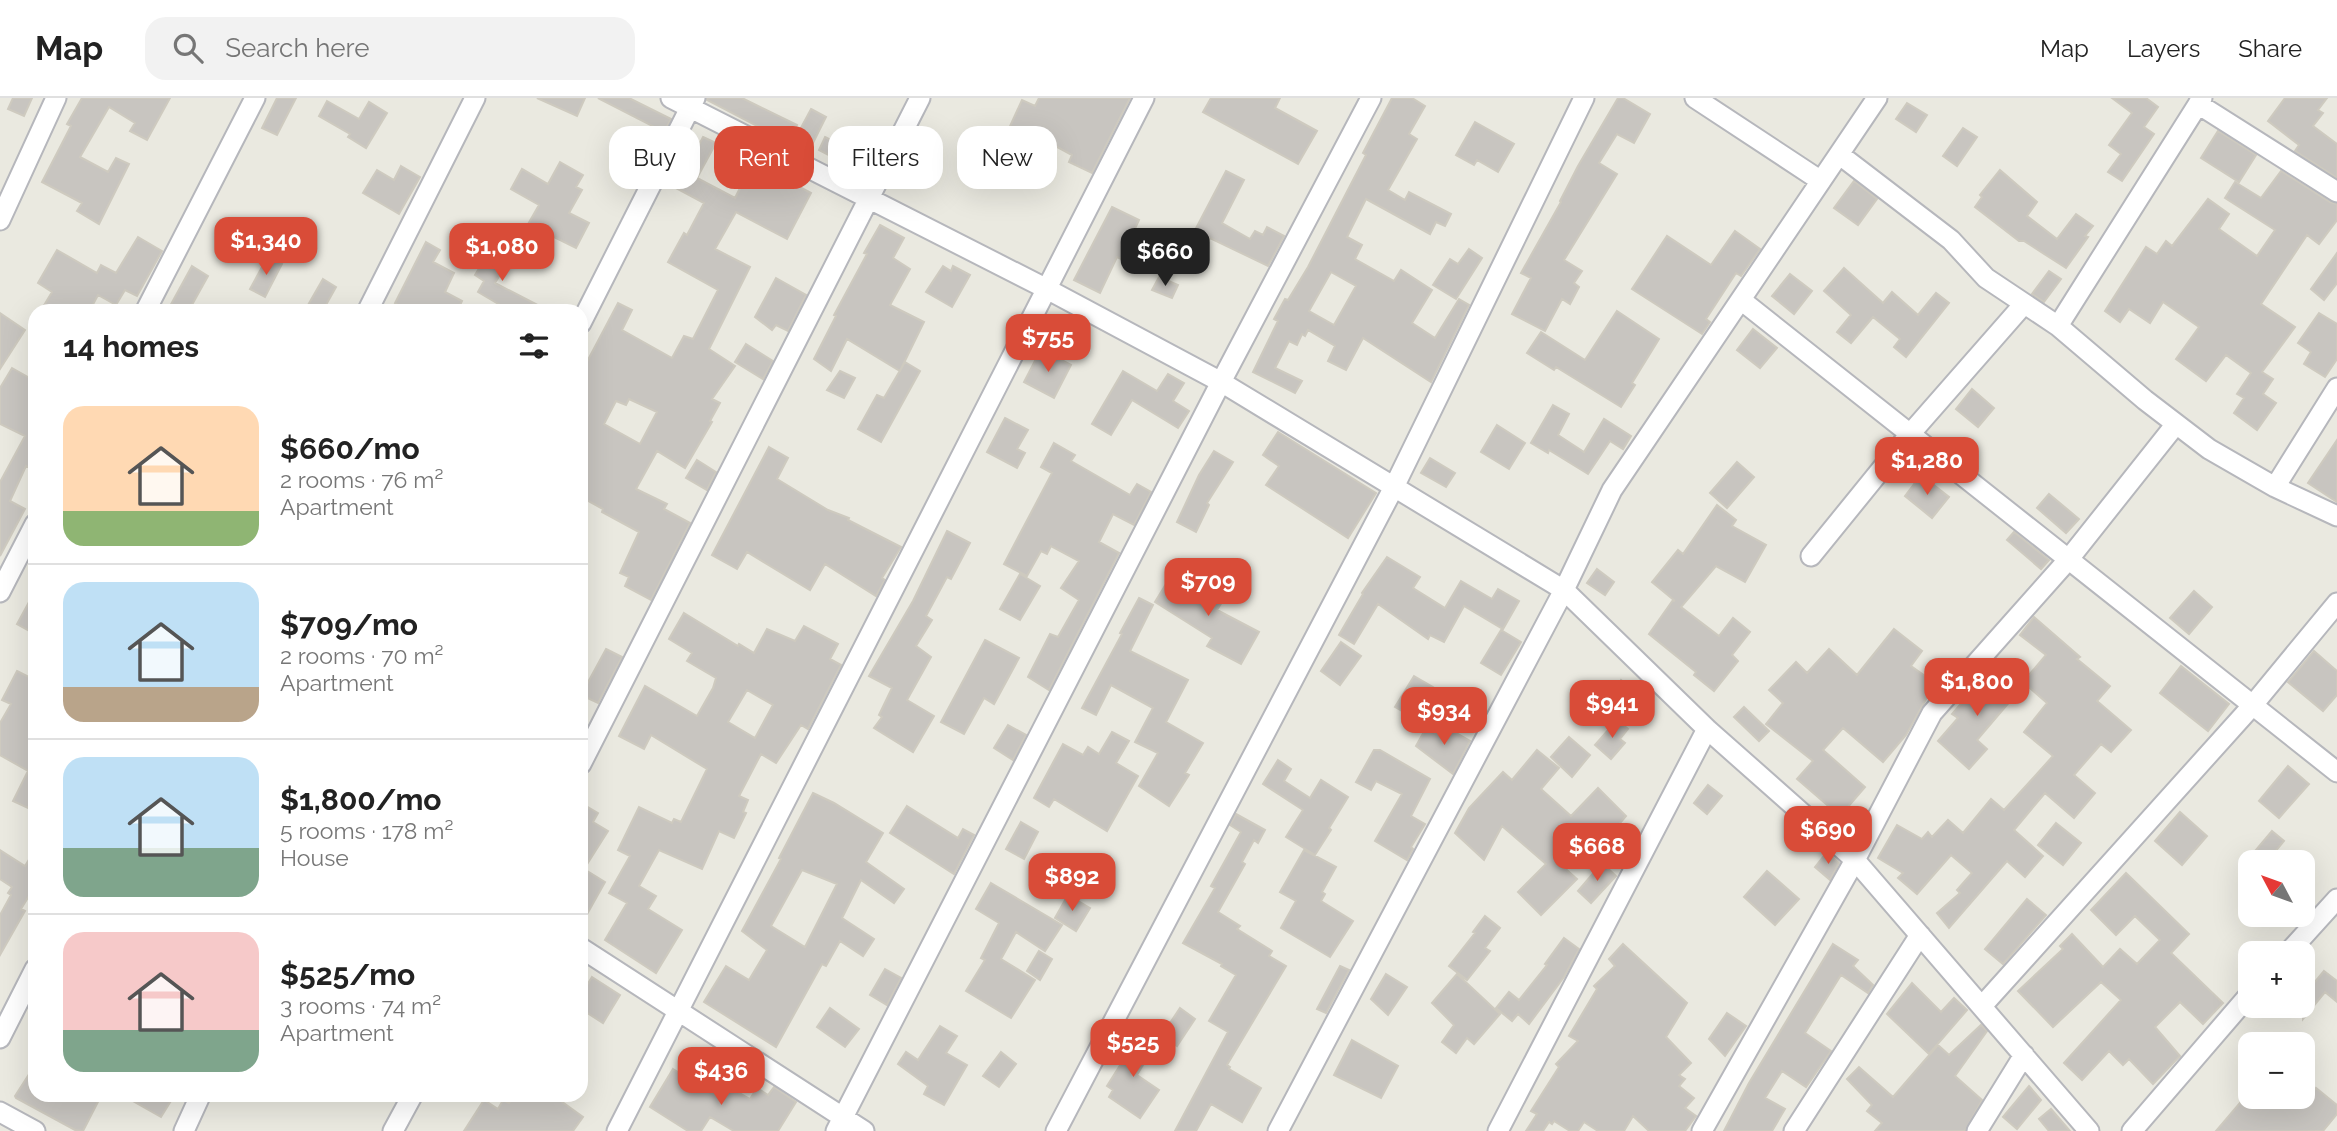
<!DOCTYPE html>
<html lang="en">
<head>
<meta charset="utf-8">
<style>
  :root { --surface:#fff; --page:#f2f2f2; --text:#222; --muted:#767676; --line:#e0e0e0; --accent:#d94c38 }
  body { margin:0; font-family:Raleway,sans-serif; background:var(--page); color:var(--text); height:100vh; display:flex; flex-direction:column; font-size:26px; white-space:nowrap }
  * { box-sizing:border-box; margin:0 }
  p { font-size:23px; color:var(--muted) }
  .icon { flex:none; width:38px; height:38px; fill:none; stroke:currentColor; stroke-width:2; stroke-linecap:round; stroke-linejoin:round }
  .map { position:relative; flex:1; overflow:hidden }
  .side { position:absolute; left:28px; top:206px; width:560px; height:798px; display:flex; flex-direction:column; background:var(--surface); border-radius:21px; box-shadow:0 7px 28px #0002 }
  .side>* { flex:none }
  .guide { position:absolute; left:609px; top:28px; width:665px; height:63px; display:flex; gap:14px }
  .needle { width:46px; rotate:311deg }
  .controls { position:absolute; left:2238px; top:752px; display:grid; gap:14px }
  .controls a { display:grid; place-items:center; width:77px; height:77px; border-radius:14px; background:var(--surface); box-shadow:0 7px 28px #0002; font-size:35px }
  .price { position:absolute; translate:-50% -60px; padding:0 16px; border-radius:14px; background:var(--accent); color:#fff; font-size:23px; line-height:46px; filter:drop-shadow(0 2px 4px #0008) }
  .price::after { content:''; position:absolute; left:50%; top:42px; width:21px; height:16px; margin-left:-10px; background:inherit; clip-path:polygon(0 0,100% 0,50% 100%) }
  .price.active { background:#222; color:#fff }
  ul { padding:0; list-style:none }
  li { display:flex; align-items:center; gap:21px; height:175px; padding:0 35px }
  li+li { border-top:2px solid var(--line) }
  li span { display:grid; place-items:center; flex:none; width:196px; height:140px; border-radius:21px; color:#555 }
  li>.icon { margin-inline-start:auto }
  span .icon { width:84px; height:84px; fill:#fffc; stroke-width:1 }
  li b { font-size:30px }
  h2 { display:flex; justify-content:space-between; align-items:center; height:84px; padding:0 35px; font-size:30px }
  .tag { padding:0 24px; border-radius:21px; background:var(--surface); box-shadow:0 7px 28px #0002; font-size:24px; line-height:63px }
  .tag.active { background:var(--accent); color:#fff }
  header { display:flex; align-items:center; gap:42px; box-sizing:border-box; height:98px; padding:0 35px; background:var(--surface); border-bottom:2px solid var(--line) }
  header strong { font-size:33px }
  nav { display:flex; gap:38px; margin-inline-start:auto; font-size:24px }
  .search { width:490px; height:63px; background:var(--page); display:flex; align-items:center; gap:18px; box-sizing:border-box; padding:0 24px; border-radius:21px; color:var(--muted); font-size:26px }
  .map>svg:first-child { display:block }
  .building { fill:#c8c5c0; stroke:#cecabf; stroke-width:2; fill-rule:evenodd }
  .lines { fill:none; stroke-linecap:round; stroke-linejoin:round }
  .street-casing { stroke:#b6b7bc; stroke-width:23 }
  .street { stroke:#fff; stroke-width:19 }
</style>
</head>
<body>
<header>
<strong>Map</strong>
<div class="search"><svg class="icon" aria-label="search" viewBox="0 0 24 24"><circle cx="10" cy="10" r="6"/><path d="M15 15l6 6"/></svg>Search here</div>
<nav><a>Map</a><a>Layers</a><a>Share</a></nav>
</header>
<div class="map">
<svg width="2337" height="1033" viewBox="0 0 2337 1033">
  <rect width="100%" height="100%" fill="#eae9e0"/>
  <!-- building -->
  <path class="building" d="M13,0h19l-8,18 -16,-7z
    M82,0h88l-23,42 -17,-9 5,-8 -26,-16 -29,50 28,15 8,-14 13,6 -30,60 -22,-13 5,-8 -40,-21 29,-56 -4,-2z
    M277,0h19l-19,37 -15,-7z
    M537,0h48l-8,18z
    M598,0h31l42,21 -7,13z
    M707,0h35l55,27 -9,17 -81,-42z
    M1039,0h91l-38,75 -23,-11 3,-7 -48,-26 -22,47 -12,-6 32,-70 13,6z
    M1211,0h69l-5,10 42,23 -19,33 -95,-52z
    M1392,0h20l13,8 -16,28 8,5 -29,51 17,10 4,-8 42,22 -6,12 -9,-4 -6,12 -64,-35 -19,38 15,8 -7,14 39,22 7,-11 31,20 -20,33 23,15 24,-39 10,6 -38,77 -68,-44 -17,32 -18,-9 7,-15 -27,-16 -3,6 -3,-2 -5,11 -8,-4 -14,27 27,13 -7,12 -42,-21 25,-51 -4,-2 11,-20 3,1 20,-33 58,-112 -3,-2zM1331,174l25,14 -22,39 -25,-14z
    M1618,0h5l27,16 -16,29 -17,-9 -18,29 18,11 -53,86 18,11 -8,12 5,4 -9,17 -8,-5 -17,32 -33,-17 19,-36 -10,-5 40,-71 -1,-1 18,-35z
    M2112,0h34l12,9 -14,20 10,7 -32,47 -14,-9 13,-18 -12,-9 23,-32z
    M2285,0h42l-9,12 5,3 -10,13 24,18v34l-42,-27 4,-6 -31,-24z
    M327,3l32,18 10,-17 18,11 -21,35 -18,-11 2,-3 -31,-18z
    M1907,5l20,12 -11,17 -20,-13z
    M811,11l15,8 -14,28 -16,-8z
    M1475,24l39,22 -16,28 -21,-12 -3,5 -18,-10z
    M1963,30l14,9 -20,29 -14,-10z
    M2218,33l38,24 -17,27 -38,-24z
    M703,39l13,6 -19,35 38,20 18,-36 58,31 -24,46 -51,-27 -21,37 35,18 -41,82 26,17 -23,33 8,4 -10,18 2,1 -27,46 -28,-17 -21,38 31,15 -3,5 26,14 -39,77 -26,-14 4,-9 -9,-4 19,-41 -37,-20 1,-3 -22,-12v-124l37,-70 14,7 -10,20 50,28 12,-22 9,3 25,-49 -50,-28 16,-29 3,2 17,-32 -28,-15zM629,301l28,13 -17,32 -36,-20 12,-23 10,4z
    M825,39l48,25 -6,13 -48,-25z
    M560,64l23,13 -7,12 6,3 -13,23 20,10 -13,25 -26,-13 -14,24 -21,-12 24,-42 -28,-16 11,-20 26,15z
    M401,68l19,11 -21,37 -36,-21 14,-23 17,10z
    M2000,72l37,32 -10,14 30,23 19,-25 17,12 -8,10 3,1 -22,31 -42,-27h-5l-44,-34 7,-10 -2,-2z
    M1226,73l18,9 -22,43 28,16 5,-8 8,4 4,-8 17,9 -16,30 -58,-28 -1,2 -15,-8z
    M2281,73l49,31 7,2v16l-18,24 -12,-9 -46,69 34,23 -33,45 11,7 -10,15 13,9 -19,27 -23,-17 10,-15 -7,-4 14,-21 -25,-18 -20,26 -30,-22 23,-32 -36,-25 -13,21 -21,-14 -9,13 -15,-11 41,-64 11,7 9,-13 6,5 36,-47 21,15 -10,15 38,27 18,-26 -50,-32 10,-16 26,16z
    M1854,83l23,18 -19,26 -24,-17z
    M1112,109l27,13 -18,39 -4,-2 -17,36 -26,-13z
    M880,127l24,13 -11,20 17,11 -20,36 34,17 -24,49 -53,-32 -16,32 -17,-12 22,-43 -2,-1 33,-61 -3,-1z
    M1735,133l25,18 -19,27 -5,-3 -30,46 4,3 -8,12 -70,-45 35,-53 44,29z
    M138,139l24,14 -25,45 -12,-6 -9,15 -18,-10 -9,17h-49l12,-20 -14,-9 19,-33 40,23 4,-8 15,8z
    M496,143l18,11 -19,31 56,29h-54l3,-7 -22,-13 6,-11 -9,-6z
    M426,144l14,8 -7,12 21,11 -9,19 17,9 -5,11h-47l-15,-9z
    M1469,151l13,9 -26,41 -23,-14 17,-26 8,5z
    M2337,155v30l-13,17 -13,-11z
    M268,158l14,8 -17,33 -15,-8z
    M192,168l16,10 -20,36h-7l-11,-6z
    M943,168l8,5 2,-5 17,9 -18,32 -26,-15z
    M1844,170l39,35 9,-11 26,23 18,-22 13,10 -43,54 -12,-10 6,-8 -27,-22 -22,26 -14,-11 14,-17 -27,-24z
    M2049,173l12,8 -17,23 -12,-8z
    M1790,176l22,17 -18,23 -22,-18z
    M1159,179l19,8 -6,13 -20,-8z
    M776,180l30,17 -18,36 -12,-6 -4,5 -17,-13z
    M323,181l13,8 -14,25h-18z
    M1617,213l42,28 -27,44 3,2 -14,22 -65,-40 -2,3 -27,-17 14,-21 44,28z
    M0,215l25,17 -25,39z
    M2319,215l18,11v35l-12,18 -21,-13 7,-12 -13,-9z
    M1753,231l24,19 -17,20 -23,-18z
    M746,246l27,17 -10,18 -28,-17z
    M1041,251l30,16 -17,33 -30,-16z
    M905,264l15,9 -39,71 -23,-13 19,-34 7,3z
    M12,270l23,13v90l-9,-5 -16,35 15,8 -25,47v-74l25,-46 -25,-12v-36z
    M840,273l15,7 -11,20 -17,-8z
    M1123,273l34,20 11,-17 16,9 -11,18 16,10 -11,17 -46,-28 -21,35 -19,-11z
    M1972,291l22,19 -16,19 -22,-18z
    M1553,307l16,9 -11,21 26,17 20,-33 27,17 -8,13 -13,-8 -22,33 -39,-24 -1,3 -17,-10z
    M1005,320l23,12 -11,19 8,4 -8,15 -30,-16z
    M1497,327l28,18 -16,26 -28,-17z
    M1278,334l98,61 -28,45 -82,-53 13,-19 -16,-11z
    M2337,342v62l-29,-19z
    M1054,345l21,12 -4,6 59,34 7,-11 14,8 -17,33 -21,-11 -14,28 20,11 -70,137 -21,-13 22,-43 8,3 21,-37 -18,-12 18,-27 -28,-15 -4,8 -6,-3 -14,25 -23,-12 48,-91 -11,-6z
    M769,349l19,11 -11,21 51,31 21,8 -1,2 53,27 -19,31 3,2 -9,16 -51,-32 -15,26 -63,-38 -10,17 -25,-14z
    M1214,353l19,11 -26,41 2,2 -13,27 -19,-10 22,-47z
    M1430,360l25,15 -9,14 -25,-14z
    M697,362l19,12 -9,18 -21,-12z
    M1737,364l17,15 -27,31 -17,-15z
    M1921,377l28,22 -17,21 -27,-22z
    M2049,396l30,25 -13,14 -29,-25z
    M1717,407l19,15 -4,6 34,19 -21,37 -29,-16 -35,41 38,29 14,-18 17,14 -18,23 6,6 -24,30 -20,-16 2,-3 -47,-38 24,-34 2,1 -23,-19 26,-32 5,4z
    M947,433l23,12 -19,36 -4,-2 -21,39 6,4 -16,26 15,11 -24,43 27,16 -21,36 -39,-24 8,-11 -3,-2 13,-27 -23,-12 44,-75z
    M2014,434l35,28 -8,9 -34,-29z
    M1387,459l33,20 -7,11 32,20 16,-27 31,18 6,-10 21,12 -16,28 -39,-23 -20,36 -14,-7 -2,4 -50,-35 -24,40 -15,-9 24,-41 -1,-1z
    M1597,471l17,13 -9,13 -18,-12z
    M1020,476l20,12 -20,34 -20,-11z
    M1179,477l43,27 -5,8 42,22 -18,32 -34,-18 5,-8 -57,-36 14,-23 5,3z
    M35,493v43l-18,-10z
    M2194,493l18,16 -23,27 -19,-16z
    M1139,500l14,7 -23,46 58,29 -22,42 37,21 -18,30 4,2 -20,31 -30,-20 19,-33 -23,-11 18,-34 -42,-23 -15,30 -14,-7 40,-74 -2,-1z
    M684,515l54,33 1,-2 15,9 13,-24 28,12 9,-15 34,18 -8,15 11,6 -33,64 -7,-4 -25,38 -15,-9 -22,42 9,4 -5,12 3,1 -12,25 -15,-7 -17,38 -43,-19 -20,36 17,10 -8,13 34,21 -26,43 -51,-33 22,-37 -18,-10 21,-37 -12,-6 21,-43 33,16 2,-4 7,3 26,-53 -56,-34 -7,14 -25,-13 26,-50 52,30 16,-28 3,-10 -29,-17 5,-8 -23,-14zM747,592l26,15 -18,33 -27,-16z
    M2034,519l46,40 -3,2 33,27 -13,15 34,29 -20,22 -10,-8 -27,31 21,18 -21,25 -29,-25 -31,37 29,26 -18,21 -18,-16 -58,67 -12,-15 23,-20 -3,-3 15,-17 -21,-18 -34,39 -19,-16 5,-5 -25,-15 19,-33 25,14 6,-7 4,5 16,-17 15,13 28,-34 13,11 49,-54 -29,-24 23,-29 -24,-21 23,-27 -26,-20z
    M1894,531l28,22 -11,15 24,17 -29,52 -23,27 -40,-34 -20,22 42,37 -25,29 -43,-37 16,-18 -47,-37 17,-21 -14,-13 27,-28 11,11 22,-24 28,26z
    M1501,532l20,12 -20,33 -20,-12z
    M985,542l34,18 -25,46 -10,-6 -20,36 -23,-12z
    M1341,544l20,14 -21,29 -19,-14z
    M606,551l16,8 -24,46 -17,-8z
    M2314,553l23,20v24l-14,16 -35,-29z
    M2181,568l48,38 -21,27 -48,-38z
    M1990,572l27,23 -40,47 10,9 -18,20 -31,-28 20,-23 -6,-4z
    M17,573l18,9v115l-7,13 -15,-7 15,-30 -28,-16v-32l11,-19 -9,-4z
    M1414,578l19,11 -19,31 -19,-11z
    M1621,582l21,19 -16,20 -20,-13z
    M1744,609l25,24 -10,10 -25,-24z
    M1617,622l11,9 -8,10 5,4 -14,16 -16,-14z
    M1008,627l18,10 -13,25 -19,-12z
    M1444,628l26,15 -17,33 -37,-28 10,-18 13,7z
    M1112,634l17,9 -13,22 22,13 -31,55 -53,-32 -5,8 -15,-9 29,-54 20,11 5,-8 11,7z
    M1569,639l21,18 -18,22 -21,-20z
    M1374,652h6l50,29 -19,37 14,8 -14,23 2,2 -6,11 -32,-19 27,-47 -26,-13 -5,9 -15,-8z
    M1537,652l22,18 -18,21 30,27 27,-28 28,28 -6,7 15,14 -25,29 -32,-27 -19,24 18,16 -36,36 -23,-23 28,-28 -44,-38 -18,34 -29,-27 14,-25 34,-36 9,8z
    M1278,662l13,9 -7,12 26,17 11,-18 27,17 -19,31 2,2 -16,25 -29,-18 17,-27 -40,-26z
    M2288,668l21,18 -30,34 -20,-17z
    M1708,687l14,11 -15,18 -13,-11z
    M813,695l21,10 49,30 -17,29 38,27 -10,14 -33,-23 -19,38 32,21 -11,17 -23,-15 -14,25 -4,-2 -46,83 -72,-45 22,-36 23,14 18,-30 -25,-19 39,-72 -2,-1zM802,772l35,14 -32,63 -34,-21z
    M581,705l17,10 -5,9 15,9 -24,38 21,13 -24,43z
    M907,708l51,32 5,-9 11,6 -20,39 -64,-41z
    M2180,714l27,24 -25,29 -27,-24z
    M1236,716l29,16 -7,13 -4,-3 -12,22 3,2 -27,48 22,14 -3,3 35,22 -3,5 17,10 -59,99 3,2 -1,2 32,19 -19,34 -31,-18 -15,27h-21l53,-99 -19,-11 27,-46 -15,-9 1,-2 -39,-21 32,-55 -4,-2 30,-54 -11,-7z
    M1021,724l17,10 -14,27 -18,-10z
    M2056,725l25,20 -18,22 -25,-20z
    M2272,733l12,10 -18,22h-21z
    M0,752l25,16 10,-16v36l-14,23 4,2 -25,44v-40l11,-20 -3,-2 4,-6 -12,-8z
    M1304,752l32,17 -14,25 3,2 -4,7 32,20 -23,36 -49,-29 15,-27 -16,-9z
    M1827,754l12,11 -9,17 -15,-13z
    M1602,765l14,13 -25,27 -13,-12z
    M1767,773l32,28 -24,26 -31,-28z
    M2126,775l63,61 -18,19 52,50 -20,21 -23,-22 -25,25 25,29 -27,28 -24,-25 -6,6 -14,-14 -27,29 -18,-17 57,-63 -20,-18 -48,45 -35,-36 45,-42 -3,-3 12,-12 31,33 17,-18 17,15 23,-24 -25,-24 -19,19 -25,-25z
    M991,785l71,42 -17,26 -29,-19 -15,27 34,21 -24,38 -45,-27 19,-31 -4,-2 18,-35 -23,-14z
    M1068,797l22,13 -14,23 -21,-13z
    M2027,801l19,16 -43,49 -18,-15z
    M1485,818l15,12 -15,20 5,3 -23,29 -18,-14 26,-33 -2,-1z
    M1564,840l15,11 -15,28 -35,47 -11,-10 -6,7 -16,-13 13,-16 10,8 28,-35 -2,-1z
    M1623,846l64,59 -21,34 25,26 -12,12 6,4 -6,7 15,12 -9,10 11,8 -11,15h-36l-16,-15 -9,15h-26l-14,-9 -6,9h-8l-16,-10 -2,3 -3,-2 -6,9h-17l11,-17 -6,-3 28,-44 -3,-3 22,-23 -9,-5 28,-47 -3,-3 21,-20 -6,-7z
    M1833,846l25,16 -5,6 20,19 -5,8 -27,-18 -36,58 26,18 -25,36 -24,-16 -17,27 20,11 -13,22h-48l25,-48z
    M1039,853l13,8 -12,21 -13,-9z
    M1340,868l9,4 -23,43 -9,-4z
    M885,871l16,9 -14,27 -17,-10z
    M2324,873l13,10v21l-12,-10 -22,27v-23z
    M1386,876l21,13 -19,28 -17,-16z
    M1457,876l43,40 -26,30 -7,-6 -11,15 -14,-11 12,-17 -22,-22z
    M592,879l28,18 -17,28 -22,-14v-14z
    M1912,885l29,29 13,-14 13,12 -38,44 -42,-40z
    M830,910l29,21 -14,18 -28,-20z
    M1180,910l15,11 -18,27 -15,-11z
    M1727,915l19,13 -21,30 -16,-17z
    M1981,927l6,6 -32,45 27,24 -17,31h-90l7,-8 -15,-12 5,-6 -25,-26 12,-12 34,30 45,-52 11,10z
    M940,928l17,10 -11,17 21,12 -23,40 -20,-11 4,-8 -30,-22 8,-12 12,8z
    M1137,936l18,11 -18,30 22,15 -19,28 -31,-21 4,-7 -6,-4 17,-27 -2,-1z
    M1352,942l46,26 -17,32 -47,-23z
    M1001,954l15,12 -17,23 -16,-11z
    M35,967v31h66l-18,35 -8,-1 -59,-32 -1,-2z
    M673,971l49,30 7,-12 21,12 7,-11 11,7 6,-8 22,15 -18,29h-44l-24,-14 -9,14h-13l-38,-24z
    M2303,985l10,9 3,-4 21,17v9l-14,17h-107l29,-34h58z
    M2029,988l12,14 -24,29 -14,-12z
    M124,998h50l-13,21z
    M514,998h40l29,21 -10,14h-109l20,-31 14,9 5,-9 6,3z
    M2051,1011l19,22h-21l-10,-12z"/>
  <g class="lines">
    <!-- street casing -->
    <g class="street-casing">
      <path id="street" d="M671,0l374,190 176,94 343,208 143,139 148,131 234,271
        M1695,0l126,83
        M2198,6l139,88
        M1840,57l111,85 35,38 72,48 87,74 64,49 66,38 62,29
        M0,122l56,-122
        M1741,202l596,472
        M145,214l110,-214
        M367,214l108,-214
        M581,225l114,-225
        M2058,228l144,-228
        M2275,389l62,-99
        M1811,458l99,-122 114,-130
        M0,494l35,-68
        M581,666l339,-666
        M581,850l283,183
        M2287,856l50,-55
        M1982,908l270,-300 85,-103
        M0,940l35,-69
        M0,1014l35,19
        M184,1033l16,-35
        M393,1033l19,-35
        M617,1033l527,-1033
        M836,1033l385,-749 150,-284
        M1056,1033l338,-644 190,-389
        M1278,1033l286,-541 48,-100 265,-392
        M1498,1033l209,-402
        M1702,1033l153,-271 77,-147 136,-153 108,-136
        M1794,1033l126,-196
        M1977,1033l47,-76
        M2132,1033l118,-137"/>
    </g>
    <!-- street -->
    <use href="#street" class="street"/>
  </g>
</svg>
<div class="controls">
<a><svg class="needle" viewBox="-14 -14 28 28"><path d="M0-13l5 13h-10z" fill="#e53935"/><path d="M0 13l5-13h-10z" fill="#767676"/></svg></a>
<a>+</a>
<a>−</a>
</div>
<b class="price" style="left:266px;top:179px">$1,340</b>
<b class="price" style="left:502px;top:185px">$1,080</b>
<b class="price active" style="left:1165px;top:190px">$660</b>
<b class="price" style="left:1048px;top:276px">$755</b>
<b class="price" style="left:1927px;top:399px">$1,280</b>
<b class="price" style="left:1208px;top:520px">$709</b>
<b class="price" style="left:1977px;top:620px">$1,800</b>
<b class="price" style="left:1612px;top:642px">$941</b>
<b class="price" style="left:1444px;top:649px">$934</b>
<b class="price" style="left:1828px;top:768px">$690</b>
<b class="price" style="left:1597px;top:785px">$668</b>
<b class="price" style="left:1072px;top:815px">$892</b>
<b class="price" style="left:1133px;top:981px">$525</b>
<b class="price" style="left:721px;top:1009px">$436</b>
<div class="guide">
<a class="tag">Buy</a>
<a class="tag active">Rent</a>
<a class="tag">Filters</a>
<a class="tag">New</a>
</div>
<section class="side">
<h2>14 homes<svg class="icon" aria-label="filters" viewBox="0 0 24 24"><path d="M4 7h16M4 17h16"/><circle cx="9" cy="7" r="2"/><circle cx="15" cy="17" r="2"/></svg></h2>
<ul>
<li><span style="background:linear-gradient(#ffd9b3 75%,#8fb573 0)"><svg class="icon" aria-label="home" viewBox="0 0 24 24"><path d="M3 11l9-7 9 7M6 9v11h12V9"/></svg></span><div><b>$660/mo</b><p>2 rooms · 76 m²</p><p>Apartment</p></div></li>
<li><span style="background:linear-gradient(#bfe0f5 75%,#b9a48a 0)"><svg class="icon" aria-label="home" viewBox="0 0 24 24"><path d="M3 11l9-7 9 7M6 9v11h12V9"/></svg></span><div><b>$709/mo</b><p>2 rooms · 70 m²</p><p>Apartment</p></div></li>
<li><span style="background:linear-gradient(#bfe0f5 65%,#7fa58c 0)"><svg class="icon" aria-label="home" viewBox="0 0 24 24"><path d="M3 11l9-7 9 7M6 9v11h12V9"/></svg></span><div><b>$1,800/mo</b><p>5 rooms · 178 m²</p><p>House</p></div></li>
<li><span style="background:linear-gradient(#f6c9c9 70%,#7fa58c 0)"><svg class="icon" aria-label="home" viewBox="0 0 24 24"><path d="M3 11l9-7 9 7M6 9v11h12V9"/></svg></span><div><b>$525/mo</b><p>3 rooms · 74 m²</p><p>Apartment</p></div></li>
</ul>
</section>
</div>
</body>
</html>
